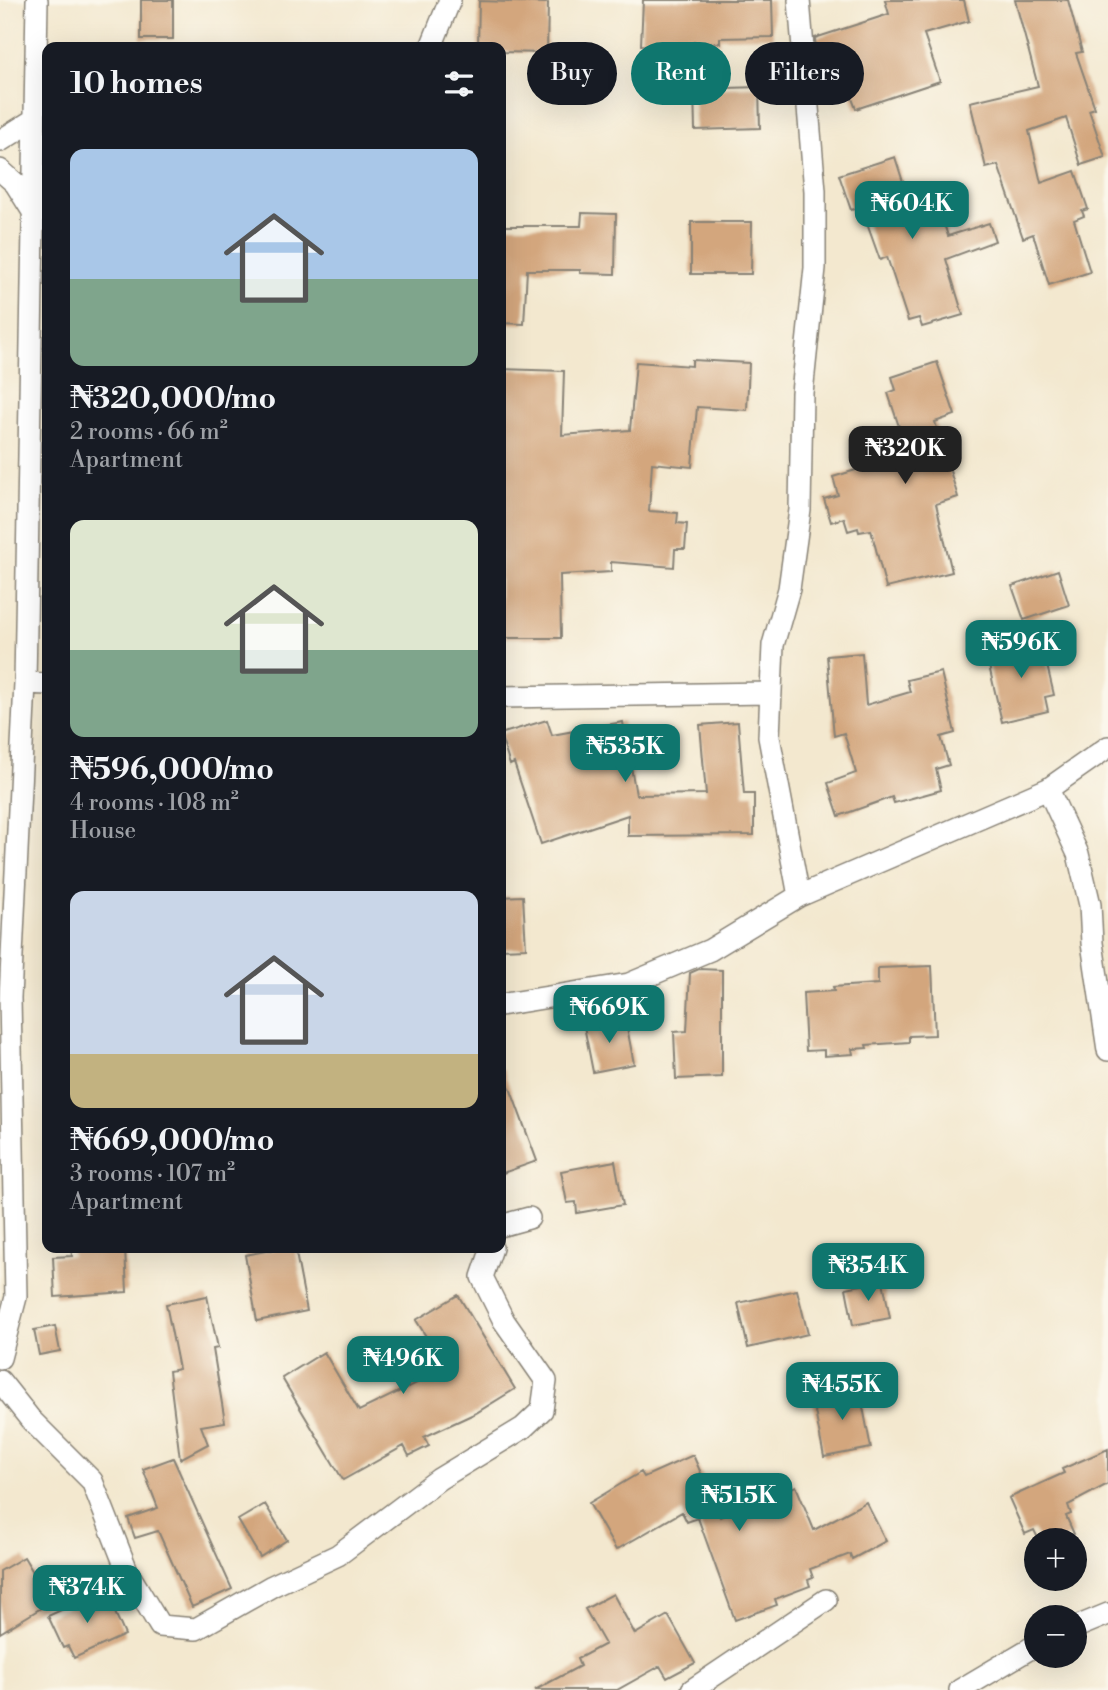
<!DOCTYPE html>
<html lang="en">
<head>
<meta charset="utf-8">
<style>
  :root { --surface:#171b24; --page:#20242c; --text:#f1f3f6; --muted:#9ea1a6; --accent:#0f766e }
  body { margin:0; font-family:"Libre Bodoni",serif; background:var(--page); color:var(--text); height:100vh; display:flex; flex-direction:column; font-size:26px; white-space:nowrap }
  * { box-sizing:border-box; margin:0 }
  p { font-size:23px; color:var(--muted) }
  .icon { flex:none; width:38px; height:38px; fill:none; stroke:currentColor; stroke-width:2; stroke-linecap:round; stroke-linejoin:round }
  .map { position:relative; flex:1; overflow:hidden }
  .details { position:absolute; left:42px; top:42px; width:464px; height:1211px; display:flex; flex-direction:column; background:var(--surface); border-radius:14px; box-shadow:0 7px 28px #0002 }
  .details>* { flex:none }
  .guide { position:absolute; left:527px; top:42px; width:476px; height:63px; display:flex; gap:14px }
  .controls { position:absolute; left:1024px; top:1528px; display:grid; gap:14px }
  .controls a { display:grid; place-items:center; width:63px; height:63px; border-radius:50%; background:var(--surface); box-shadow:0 7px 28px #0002; font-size:35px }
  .price { position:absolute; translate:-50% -60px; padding:0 16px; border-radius:14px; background:var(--accent); color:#fff; font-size:23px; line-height:46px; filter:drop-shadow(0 2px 4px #0008) }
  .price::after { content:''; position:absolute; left:50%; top:42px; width:21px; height:16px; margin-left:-10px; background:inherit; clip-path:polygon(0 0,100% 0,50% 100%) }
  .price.current { background:#222; color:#fff }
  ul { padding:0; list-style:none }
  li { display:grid; align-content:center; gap:14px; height:371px; padding:0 28px }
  li span { display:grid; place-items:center; height:217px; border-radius:14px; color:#555 }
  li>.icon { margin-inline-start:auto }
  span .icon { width:126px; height:126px; fill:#fffc; stroke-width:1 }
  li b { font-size:30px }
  h2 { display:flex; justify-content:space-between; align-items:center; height:84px; padding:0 28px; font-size:30px }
  .chip { padding:0 24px; border-radius:32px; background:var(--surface); box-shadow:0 7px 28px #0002; font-size:24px; line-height:63px }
  .chip.current { background:var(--accent); color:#fff }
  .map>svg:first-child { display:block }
  .building { fill:#d3a67d }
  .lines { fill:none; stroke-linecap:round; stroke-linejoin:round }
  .street-casing { stroke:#888276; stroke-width:24 }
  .street { stroke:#fff; stroke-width:21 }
</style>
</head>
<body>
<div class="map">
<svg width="1108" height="1690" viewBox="0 0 1108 1690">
  <rect width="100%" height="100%" fill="#fbf7ec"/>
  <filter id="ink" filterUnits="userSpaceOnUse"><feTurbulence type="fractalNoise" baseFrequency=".0143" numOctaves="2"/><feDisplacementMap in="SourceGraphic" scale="14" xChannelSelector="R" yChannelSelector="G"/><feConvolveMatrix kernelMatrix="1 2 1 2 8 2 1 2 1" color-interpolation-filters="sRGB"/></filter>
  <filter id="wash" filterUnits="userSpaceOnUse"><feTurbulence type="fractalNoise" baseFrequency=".00686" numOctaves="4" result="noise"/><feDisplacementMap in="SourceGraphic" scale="28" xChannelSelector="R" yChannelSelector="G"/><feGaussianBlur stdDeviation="1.57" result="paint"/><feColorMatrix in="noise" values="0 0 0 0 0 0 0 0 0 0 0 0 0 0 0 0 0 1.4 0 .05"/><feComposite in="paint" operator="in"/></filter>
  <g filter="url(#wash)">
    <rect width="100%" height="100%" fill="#f3e8cf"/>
    <g id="blocks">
      <!-- building -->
      <path class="building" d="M141,0h32v39h-32z
        M643,0h129l1,37 -53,1v5l-26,-1v5l-53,-2z
        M885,0h79l5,21 -45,13 16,47 -84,28 -7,-19v-38l-33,-1 -1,-13 74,-24z
        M1015,0h53l14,52 -6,1 19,55 -6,2 16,47 -24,8 -15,-47 -37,13 12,52 34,-12 13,38 -6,2 2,5 -10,4 16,52 -41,13 -16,-51 -10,4 -25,-73 -12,3 -16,-66 68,-16z
        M479,1l69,2 -1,50 -47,-1v-5h-22z
        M759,87l1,41 -65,2 -1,-41z
        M895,157l16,50 19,-8 6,17 5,-1 7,21 41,-13 6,18 -49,18 17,56 -41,12 -3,-9 -11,3 -21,-64 -7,3 -19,-53 -10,3 -12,-35z
        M582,213l34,1 -1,60 -35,-1v-3h-53l-3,54 -24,-1v-97h81z
        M691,222h61l-1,52h-60z
        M692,360l57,3 -2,47 -50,-3 -5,60 -40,-4 -3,48 29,2 -1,10 10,1 -2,25h-10l-1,18 -63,-5v10l-51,3 1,63h-61v-269l64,2 -2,64 68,-5 6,-68 56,4z
        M937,362l18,53 -20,7 23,75 -22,7 16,68 -66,16 -15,-58 -12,2 -1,-4 -10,3 -4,-13 -13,4 -7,-23 14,-4 -5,-18 75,-23 -20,-61 8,-3 -4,-13z
        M1058,570l11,35 -45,15 -12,-34z
        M1041,640l13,55 -9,2 3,14 -46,11 -16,-69z
        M862,653l4,52 44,-13 -3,-12 34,-8 14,61 -14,4 8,28 -13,4 5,21 -47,13 -2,-6 -53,19 -11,-33 28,-10 -12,-40 -10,3 -7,-80z
        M547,720l5,15 71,-13 13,73 70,-1 -6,-69 38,-3 6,72h10v41l-126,1v-21l-87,29 -27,-81 -4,2 -10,-31z
        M523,896l3,52 -26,1v-52z
        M932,966l3,69 -26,1v6l-43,3 1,3 -15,1 1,5 -29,2v-6l-18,1 -3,-58 31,-2 -1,-4 45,-3v-16z
        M699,969l23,1v107l-46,2 -2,-47 13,-1 3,-58z
        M625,1017l9,47 -41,8 -9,-46z
        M500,1069h3l34,92 -37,13z
        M615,1161l8,44 -46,8 -1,-11 -9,1 -6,-32z
        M71,1248h54l2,44 -72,5 -2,-40 19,-1z
        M282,1248h13l12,63 -50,10 -12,-66z
        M883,1281l7,37 -37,7 -7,-37z
        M797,1290l11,44 -60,14 -10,-45z
        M458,1295l57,94 -39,24 -52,24 5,9 -20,10 -5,-10 -61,34 -61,-102 42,-26 35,59 87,-42 -30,-49z
        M207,1296l11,52 -5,1 12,73 -24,4 7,18 -28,15 -11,-88 10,-2 -13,-65z
        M55,1326l5,25 -21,4 -5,-25z
        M859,1387l12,61 -47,9 -12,-61z
        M1108,1449v35l-40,21 3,9 -5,2 8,18 -13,6h-22l-5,-10 -9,4 -16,-36 55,-25 -2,-4z
        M693,1455l27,62 76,-31 18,44 52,-28 20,39 -34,18 -2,-5 -40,15 3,9 -5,2 2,6 -35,13 2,6 -42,15 -37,-102 -11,4 -5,-10 -66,38 -27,-47 52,-31 3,5z
        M173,1458l59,131 -40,18 -34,-76 -23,7 -7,-20 30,-10 -15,-39z
        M265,1504l22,36 -27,17 -22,-37z
        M24,1557l27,45 -51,31v-62z
        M105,1590l20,45 -51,23 -6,-12 -5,2 -15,-32z
        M613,1594l22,40 33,-19 27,48 -28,15 -7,-12 -43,24h-82l45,-24 -3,-7 28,-15 -20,-35z"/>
    </g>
  </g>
  <g filter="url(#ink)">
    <use href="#blocks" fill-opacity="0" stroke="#888276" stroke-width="2"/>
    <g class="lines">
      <!-- street casing -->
      <g class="street-casing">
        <path id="street" d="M799,0l16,191v77l-13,125 -2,117 -11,79 -16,56 -4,92 30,159
          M431,47l19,-47
          M0,141l32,-20
          M0,170l15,13 20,32
          M25,683l22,1
          M500,697l270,-4
          M1048,789l30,65 12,51 2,38 16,107
          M500,1005l129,-21 81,-34 89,-54 249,-107 60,-42
          M500,1226l29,-8
          M0,1358l16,-61 -6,-299 15,-315 12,-683
          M0,1381l31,39 61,61 36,92 32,53 36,3 76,-43 66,-31 101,-76 84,-51 19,-18 4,-29 -42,-60 -22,-44 10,-29
          M1074,1628l34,-14
          M692,1690l134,-90
          M960,1690l76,-45"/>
      </g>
      <!-- street -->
      <use href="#street" class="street"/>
    </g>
  </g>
</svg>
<div class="controls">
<a>+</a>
<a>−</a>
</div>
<b class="price" style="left:912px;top:241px">₦604K</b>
<b class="price current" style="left:905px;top:486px">₦320K</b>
<b class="price" style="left:1021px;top:680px">₦596K</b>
<b class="price" style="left:625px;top:784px">₦535K</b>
<b class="price" style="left:609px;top:1045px">₦669K</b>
<b class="price" style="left:868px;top:1303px">₦354K</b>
<b class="price" style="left:403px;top:1396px">₦496K</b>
<b class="price" style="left:842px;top:1422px">₦455K</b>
<b class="price" style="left:739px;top:1533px">₦515K</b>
<b class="price" style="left:87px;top:1625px">₦374K</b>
<div class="guide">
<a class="chip">Buy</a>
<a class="chip current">Rent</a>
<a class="chip">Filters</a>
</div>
<section class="details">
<h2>10 homes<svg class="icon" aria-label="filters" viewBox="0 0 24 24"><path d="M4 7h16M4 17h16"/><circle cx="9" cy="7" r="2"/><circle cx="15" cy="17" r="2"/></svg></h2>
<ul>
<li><span style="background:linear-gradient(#a9c7e8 60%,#7fa58c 0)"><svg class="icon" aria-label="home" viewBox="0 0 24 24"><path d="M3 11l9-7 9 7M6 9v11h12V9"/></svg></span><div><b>₦320,000/mo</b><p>2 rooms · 66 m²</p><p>Apartment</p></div></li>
<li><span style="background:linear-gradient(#dfe7d0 60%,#7fa58c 0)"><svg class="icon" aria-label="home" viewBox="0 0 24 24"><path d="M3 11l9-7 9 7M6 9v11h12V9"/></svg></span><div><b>₦596,000/mo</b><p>4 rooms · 108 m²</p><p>House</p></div></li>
<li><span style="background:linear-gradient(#c9d6e8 75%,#c2b280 0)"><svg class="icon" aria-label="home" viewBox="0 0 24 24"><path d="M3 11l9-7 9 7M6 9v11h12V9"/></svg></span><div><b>₦669,000/mo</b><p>3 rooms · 107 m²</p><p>Apartment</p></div></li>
</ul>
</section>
</div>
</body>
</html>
